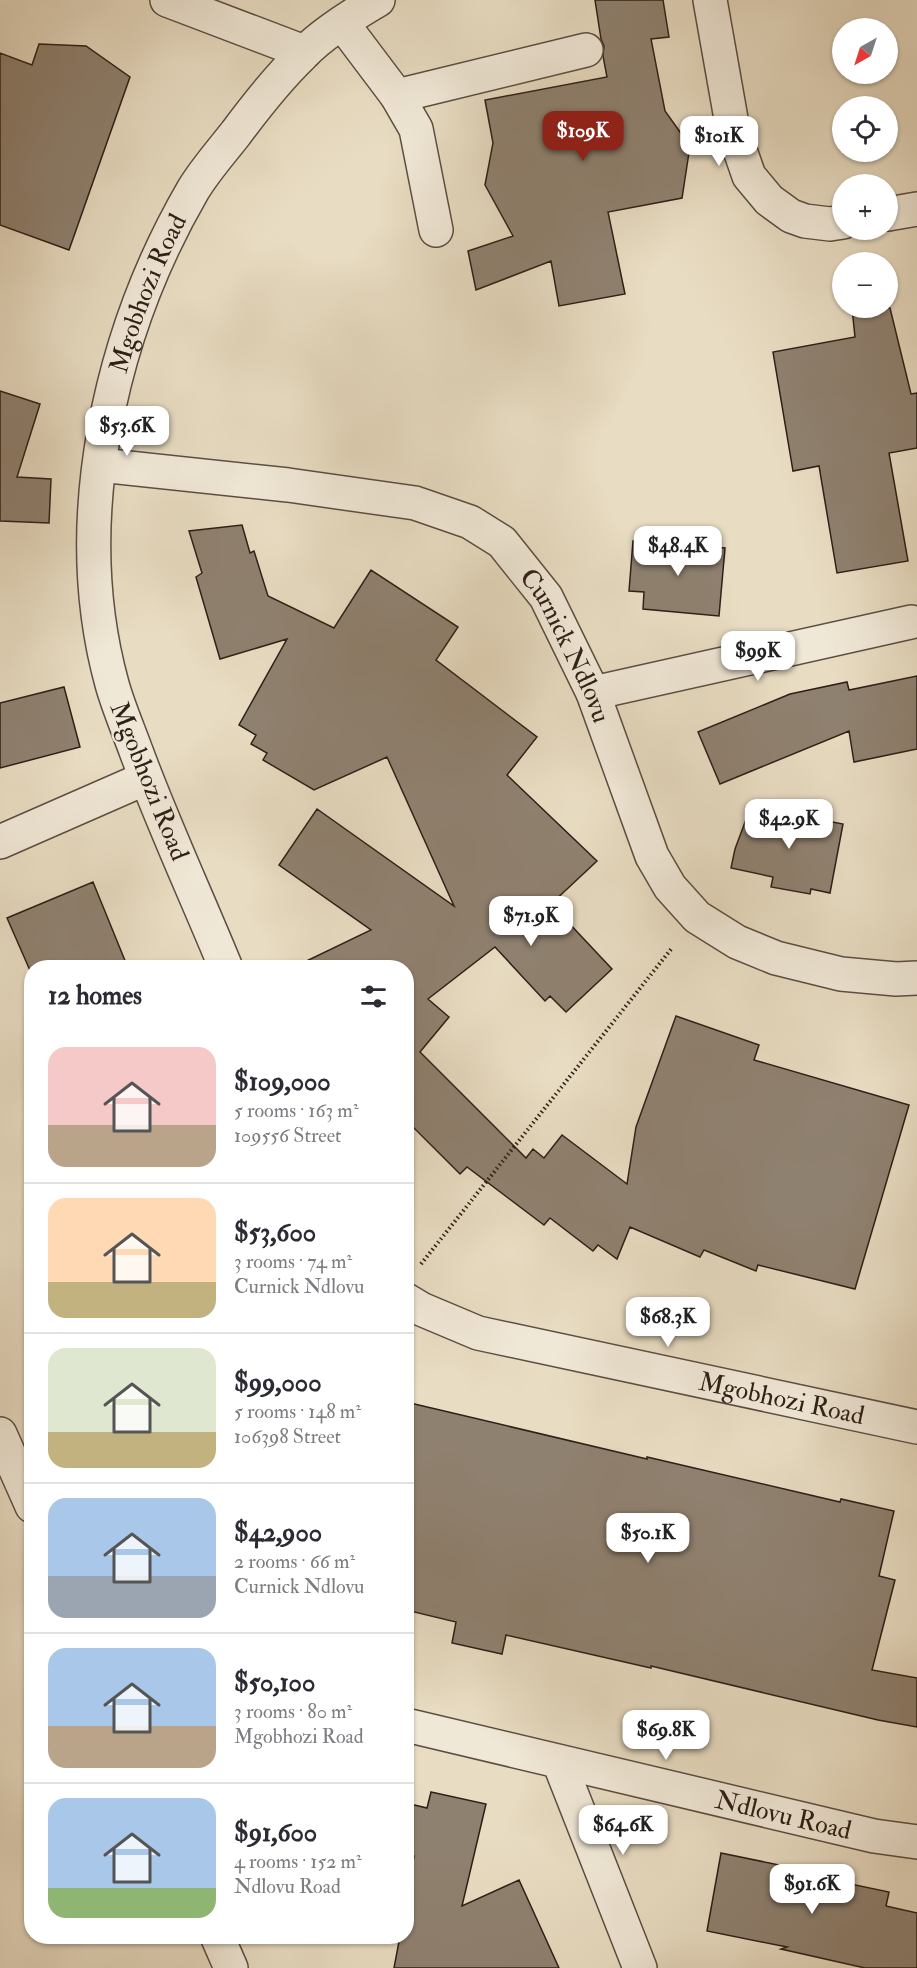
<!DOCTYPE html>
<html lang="en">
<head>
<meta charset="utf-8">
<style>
  :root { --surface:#fff; --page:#f2f2f3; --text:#2b2b33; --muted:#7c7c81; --line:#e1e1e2; --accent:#8f2418 }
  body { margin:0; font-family:"IM FELL Double Pica",serif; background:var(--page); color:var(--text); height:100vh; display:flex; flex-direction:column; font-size:22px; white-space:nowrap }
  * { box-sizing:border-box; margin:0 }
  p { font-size:20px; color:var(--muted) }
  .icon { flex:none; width:33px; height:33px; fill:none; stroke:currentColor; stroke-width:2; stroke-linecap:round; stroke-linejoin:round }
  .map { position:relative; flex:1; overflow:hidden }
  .side { position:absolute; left:24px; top:960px; width:390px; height:984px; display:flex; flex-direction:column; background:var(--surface); border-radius:24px; box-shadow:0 2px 4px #0004 }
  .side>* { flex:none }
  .needle { width:39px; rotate:219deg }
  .tools { position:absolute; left:832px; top:18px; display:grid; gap:12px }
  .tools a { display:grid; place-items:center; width:66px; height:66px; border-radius:50%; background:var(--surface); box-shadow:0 2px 4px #0004; font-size:30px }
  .price { position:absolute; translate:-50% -51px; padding:0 14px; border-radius:12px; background:#fff; color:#222; font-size:20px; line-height:39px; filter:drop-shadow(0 2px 3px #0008) }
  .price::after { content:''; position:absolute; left:50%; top:36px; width:18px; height:14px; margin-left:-9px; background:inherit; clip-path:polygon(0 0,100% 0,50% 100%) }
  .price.active { background:var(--accent); color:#fff }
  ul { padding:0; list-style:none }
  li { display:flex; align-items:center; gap:18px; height:150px; padding:0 24px }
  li+li { border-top:2px solid var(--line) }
  li span { display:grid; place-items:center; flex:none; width:168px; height:120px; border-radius:18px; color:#555 }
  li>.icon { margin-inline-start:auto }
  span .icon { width:72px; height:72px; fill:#fffc; stroke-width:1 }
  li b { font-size:26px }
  h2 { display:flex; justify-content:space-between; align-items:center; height:72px; padding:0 24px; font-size:26px }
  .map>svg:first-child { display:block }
  .building { fill:#8f8170; stroke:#2e1f17; stroke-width:1.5 }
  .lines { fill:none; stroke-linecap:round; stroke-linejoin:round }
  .minor-casing { stroke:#5c4e42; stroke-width:36 }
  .path { stroke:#2e1f17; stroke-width:4; stroke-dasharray:1.5 3; stroke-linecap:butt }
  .minor { stroke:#f0e8d7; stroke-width:33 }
  .labels { text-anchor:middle; stroke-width:4.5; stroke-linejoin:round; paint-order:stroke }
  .street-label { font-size:26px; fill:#2e1f17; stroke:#f0e8d7 }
</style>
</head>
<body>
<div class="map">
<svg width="917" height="1968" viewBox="0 0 917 1968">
  <rect width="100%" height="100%" fill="#e8dcc2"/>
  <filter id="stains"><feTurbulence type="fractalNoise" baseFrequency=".00333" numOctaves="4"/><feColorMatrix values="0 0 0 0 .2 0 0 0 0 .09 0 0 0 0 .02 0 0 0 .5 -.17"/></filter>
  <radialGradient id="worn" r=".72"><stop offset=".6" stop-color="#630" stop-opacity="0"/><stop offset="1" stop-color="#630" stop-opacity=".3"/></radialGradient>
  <!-- building -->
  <path class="building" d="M595,0h68l6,37 -18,2 14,72 25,35 -8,52 -74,14 17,82 -66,12 -8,-45 -75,29 -8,-39 45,-15 -28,-51 8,-42 -8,-43 122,-23 -4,-21 1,-10 -3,-7z
    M39,44l47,2 44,31 -61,173 -69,-25v-172l32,12z
    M852,308h38l21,86 6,-1v55l-28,5 19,108 -71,12 -18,-107 -26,5 -20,-119 82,-15z
    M0,391l40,13 -23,73 34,2 -2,44 -49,-2z
    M242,525l8,28 4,-2 14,45 66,32 37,-58 87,57 -22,33 101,77 -30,38 90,86 -46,43 61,65 -46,43 -16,-16 -5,5 -50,-54 -67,52 21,18 -29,35 106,106 7,-9 11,9 18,-23 65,49 9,-57 40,-111 83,29 -5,15 155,45 -54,184 -97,-24 -2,6 -52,-21 -4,7 -70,-30 -13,32 -19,-14 -5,6 -43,-33 -6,7 -77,-58 -7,7 -54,-54v-152h-114l79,-38 -92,-65 38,-56 137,97 -67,-149 -73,33 -51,-30 4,-7 -16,-9 5,-9 -17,-10 48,-86 -67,20 -24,-82 6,-4 -13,-42z
    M633,541l92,7 -6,68 -76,-7 1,-17 -15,-1z
    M917,676v73l-63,13 -5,-31 -129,53 -22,-52 92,-38 57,-12 2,8z
    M64,687l16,60 -80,21v-65z
    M751,806l92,18 -13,69 -19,-4 -1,5 -39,-7 2,-10 -42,-9 4,-19z
    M93,882l35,86h-96v7l-25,-57z
    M406,1402l241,57v-2l193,45 1,-3 53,12 -15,65 16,4 -23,90 45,8v49l-39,-7 -227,-54v2l-145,-33 -4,19 -50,-11 4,-21 -50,-12z
    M431,1792l55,12 -24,102 57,-26 40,88h-165l6,-32h6v-39l8,-41 -8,-2v-51l21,5z
    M721,1853l97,20 -1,4 72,15 -3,14 31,7v55h-52l-84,-19 6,-2 -80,-16z"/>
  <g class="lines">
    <!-- minor casing -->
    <g class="minor-casing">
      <g id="minor">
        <path d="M167,0l137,52"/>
        <path d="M710,0l23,130 16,46 20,24 22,16 14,5 25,3 13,-2"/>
        <path d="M342,23l55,73 19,33 20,101"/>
        <path d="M397,96l189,-46"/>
        <path d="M888,214l29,-5"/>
        <path id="s1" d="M100,465l188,20 127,18 55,19 32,20 44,55 47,96 59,163 18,31 27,30 40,25 39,16 65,16 55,5 21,-1"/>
        <path d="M593,693l318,-71"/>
        <path d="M0,842l146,-64"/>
        <path id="s2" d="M226,968c-30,-73 -63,-144 -90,-217 -8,-22 -18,-45 -24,-67 -45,-163 -2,-351 81,-494 12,-20 29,-39 43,-57 20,-27 42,-55 67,-79 19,-20 51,-40 75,-54"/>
        <path id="s3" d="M406,1300l15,9 57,24 439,94"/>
        <path d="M0,1434l32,72"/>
        <path id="s4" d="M406,1725l468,111 43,6"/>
        <path d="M559,1762l81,206"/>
        <path d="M217,1936l14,32"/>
      </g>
    </g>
    <!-- path -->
    <path class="path" d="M421,1264l251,-316"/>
    <!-- minor -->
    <use href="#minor" class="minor"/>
  </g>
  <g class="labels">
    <!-- street labels -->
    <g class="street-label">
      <text dy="9" stroke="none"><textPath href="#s2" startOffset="706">Mgobhozi Road</textPath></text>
      <text dy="9" stroke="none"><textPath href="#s1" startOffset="536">Curnick Ndlovu</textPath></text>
      <text transform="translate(150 781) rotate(68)" y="9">Mgobhozi Road</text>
      <text dy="9" stroke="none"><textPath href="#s3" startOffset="390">Mgobhozi Road</textPath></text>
      <text dy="9" stroke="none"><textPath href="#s4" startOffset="388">Ndlovu Road</textPath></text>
    </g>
  </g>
  <rect width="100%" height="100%" filter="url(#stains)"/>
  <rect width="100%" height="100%" fill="url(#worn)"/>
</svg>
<div class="tools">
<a><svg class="needle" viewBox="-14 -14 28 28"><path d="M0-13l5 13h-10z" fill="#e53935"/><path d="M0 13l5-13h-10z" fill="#7c7c81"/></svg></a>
<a><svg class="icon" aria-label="locate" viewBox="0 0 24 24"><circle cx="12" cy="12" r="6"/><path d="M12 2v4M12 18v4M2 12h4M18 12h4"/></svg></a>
<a>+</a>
<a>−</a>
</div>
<b class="price active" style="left:583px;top:162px">$109K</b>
<b class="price" style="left:719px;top:167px">$101K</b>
<b class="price" style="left:127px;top:457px">$53.6K</b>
<b class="price" style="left:678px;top:577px">$48.4K</b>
<b class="price" style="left:758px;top:682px">$99K</b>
<b class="price" style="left:789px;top:850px">$42.9K</b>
<b class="price" style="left:531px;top:947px">$71.9K</b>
<b class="price" style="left:668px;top:1348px">$68.3K</b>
<b class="price" style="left:648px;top:1564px">$50.1K</b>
<b class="price" style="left:666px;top:1761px">$69.8K</b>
<b class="price" style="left:623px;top:1856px">$64.6K</b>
<b class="price" style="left:812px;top:1915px">$91.6K</b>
<section class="side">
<h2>12 homes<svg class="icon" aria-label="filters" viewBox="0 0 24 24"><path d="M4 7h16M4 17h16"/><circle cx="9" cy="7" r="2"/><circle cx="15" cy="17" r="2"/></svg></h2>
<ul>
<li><span style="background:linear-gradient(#f6c9c9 65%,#b9a48a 0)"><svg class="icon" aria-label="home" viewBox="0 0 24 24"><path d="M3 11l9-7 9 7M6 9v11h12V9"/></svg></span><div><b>$109,000</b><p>5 rooms · 163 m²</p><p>109556 Street</p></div></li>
<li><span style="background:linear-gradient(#ffd9b3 70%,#c2b280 0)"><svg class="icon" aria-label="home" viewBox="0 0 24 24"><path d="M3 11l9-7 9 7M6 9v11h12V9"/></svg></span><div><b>$53,600</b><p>3 rooms · 74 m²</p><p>Curnick Ndlovu</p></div></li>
<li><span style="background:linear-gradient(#dfe7d0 70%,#c2b280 0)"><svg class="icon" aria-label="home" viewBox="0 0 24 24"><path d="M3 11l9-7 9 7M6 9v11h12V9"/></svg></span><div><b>$99,000</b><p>5 rooms · 148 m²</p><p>106398 Street</p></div></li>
<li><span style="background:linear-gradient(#a9c7e8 65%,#9aa5b1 0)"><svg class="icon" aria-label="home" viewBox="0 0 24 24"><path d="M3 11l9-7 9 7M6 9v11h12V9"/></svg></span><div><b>$42,900</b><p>2 rooms · 66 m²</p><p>Curnick Ndlovu</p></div></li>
<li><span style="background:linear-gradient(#a9c7e8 65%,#b9a48a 0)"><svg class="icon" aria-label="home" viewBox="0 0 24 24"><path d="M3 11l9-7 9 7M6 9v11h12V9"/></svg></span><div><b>$50,100</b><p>3 rooms · 80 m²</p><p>Mgobhozi Road</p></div></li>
<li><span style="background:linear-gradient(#a9c7e8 75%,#8fb573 0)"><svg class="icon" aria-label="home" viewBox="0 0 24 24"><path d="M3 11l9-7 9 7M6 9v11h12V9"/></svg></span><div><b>$91,600</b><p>4 rooms · 152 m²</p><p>Ndlovu Road</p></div></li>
</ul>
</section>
</div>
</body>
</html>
